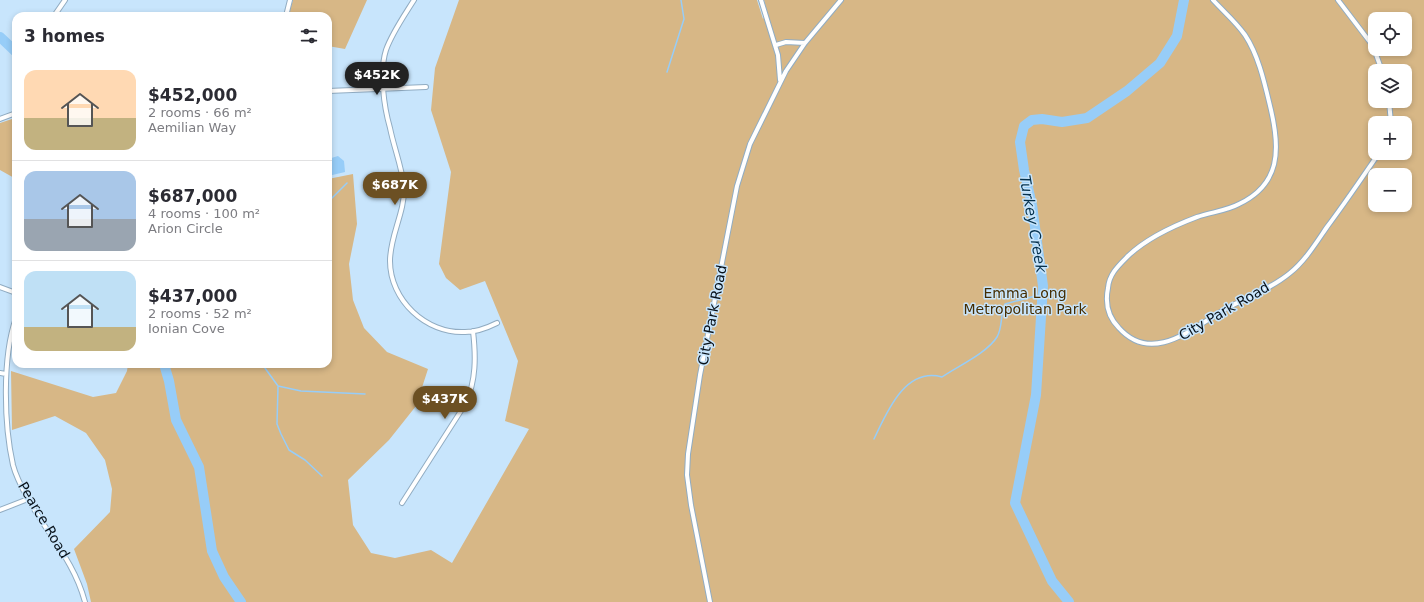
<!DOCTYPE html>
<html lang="en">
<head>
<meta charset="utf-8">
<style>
  :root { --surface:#fff; --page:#f7f7f7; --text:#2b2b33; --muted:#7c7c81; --line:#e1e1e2; --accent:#6c5023 }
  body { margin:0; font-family:"DejaVu Sans",sans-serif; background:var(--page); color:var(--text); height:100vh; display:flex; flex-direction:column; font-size:15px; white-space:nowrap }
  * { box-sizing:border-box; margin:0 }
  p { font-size:13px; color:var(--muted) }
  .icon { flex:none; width:22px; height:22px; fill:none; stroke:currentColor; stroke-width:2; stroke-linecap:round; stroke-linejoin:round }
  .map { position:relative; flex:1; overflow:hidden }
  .details { position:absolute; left:12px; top:12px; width:320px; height:356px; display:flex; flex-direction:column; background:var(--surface); border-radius:12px; box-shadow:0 2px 6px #0003 }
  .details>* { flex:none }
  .buttons { position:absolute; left:1368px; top:12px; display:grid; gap:8px }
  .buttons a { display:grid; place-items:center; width:44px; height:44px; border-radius:8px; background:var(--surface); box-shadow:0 2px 6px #0003; font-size:20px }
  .price { position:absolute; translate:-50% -34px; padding:0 9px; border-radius:14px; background:var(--accent); color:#fff; font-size:13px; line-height:26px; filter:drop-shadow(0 1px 2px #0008) }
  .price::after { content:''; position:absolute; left:50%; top:24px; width:12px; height:9px; margin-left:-6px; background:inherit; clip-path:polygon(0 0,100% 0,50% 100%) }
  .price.selected { background:#222; color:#fff }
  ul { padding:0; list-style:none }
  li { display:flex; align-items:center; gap:12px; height:100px; padding:0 12px }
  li+li { border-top:1px solid var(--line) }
  li span { display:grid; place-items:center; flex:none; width:112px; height:80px; border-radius:12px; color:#555 }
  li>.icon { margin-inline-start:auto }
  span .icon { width:48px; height:48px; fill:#fffc; stroke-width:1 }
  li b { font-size:17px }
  h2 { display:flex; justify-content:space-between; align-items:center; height:48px; padding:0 12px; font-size:17px }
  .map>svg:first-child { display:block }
  .green { fill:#d7b786; fill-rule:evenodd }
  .water { fill:#97cdf8 }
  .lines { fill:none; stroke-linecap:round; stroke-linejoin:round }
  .stream { stroke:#97cdf8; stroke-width:1.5 }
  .river { stroke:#97cdf8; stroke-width:10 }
  .street-casing { stroke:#91acc2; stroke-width:6 }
  .street { stroke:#fff; stroke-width:4 }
  .labels { text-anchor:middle; stroke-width:3; stroke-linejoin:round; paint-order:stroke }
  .park-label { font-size:14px; fill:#442c00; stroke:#c8e5fc }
  .street-label { font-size:14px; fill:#071018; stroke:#c8e5fc }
  .water-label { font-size:15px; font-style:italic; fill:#04304c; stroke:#c8e5fc }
</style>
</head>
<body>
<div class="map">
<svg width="1424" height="602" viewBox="0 0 1424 602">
  <rect width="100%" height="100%" fill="#c8e5fc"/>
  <!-- green -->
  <path class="green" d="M293,0h74l-22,49 -17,-3v-30h-40z
    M459,0h298l6,19 4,-7 -3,-12h660v602h-1333l-4,-18 -13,-35 36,-37 2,-23 -7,-29 -19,-27 -31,-17 -43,14 -1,-59 82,26 23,-4 11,-22 1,-7h200v-185l25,-5 4,50 -8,40 4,36 11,28 23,24 41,17 -12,37 -27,34 -41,40 5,45 18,28 24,5 36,-8 21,13 77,-134 -24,-8 13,-60 -33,-80 -25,9 -14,-12 -7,-14 12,-92 -20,-62 4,-42zM1375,19h30v30h-30zM1375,71h30v30h-30zM1375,123h30v30h-30zM1375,175h30v30h-30z
    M15,118l1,1v60l-16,-9v-47z"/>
  <!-- water -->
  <path class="water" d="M338,156l6,5 1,11 -17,4v-17z"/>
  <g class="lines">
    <!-- stream -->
    <path class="stream" d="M667,72l17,-53 -3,-19
      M328,202l19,-19
      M262,364l16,22 23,5 64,3
      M278,387l-1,37 4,10 8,16 16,10 17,16
      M874,439c13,-27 31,-72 68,-62 16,-11 45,-24 55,-40 6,-10 3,-23 8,-33l38,-10"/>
    <!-- river -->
    <path class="river" d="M0,37l16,15
      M164,364l5,17 7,39 23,47 13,84 12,26 17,25
      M1069,602l-17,-21 -37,-78 21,-108 7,-109 -11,-81 -8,-35 -4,-28 4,-16 8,-6 10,-1 20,3 25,-4 40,-27 33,-28 17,-27 7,-36"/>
    <!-- street casing -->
    <g class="street-casing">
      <path id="street" d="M414,0c-10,16 -22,33 -28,50 -7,22 -2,57 4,78 4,20 12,39 14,59 1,26 -14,48 -14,74 0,39 36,73 75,71 11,0 22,-4 32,-9
        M761,0l17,55 2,25
        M1213,0c10,11 23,22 32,35 14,21 20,50 26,75 9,39 10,74 -32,94 -13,7 -28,8 -42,13 -24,9 -50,21 -69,39 -9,9 -19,18 -20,32 -3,15 0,29 11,40 34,38 76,-2 108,-20 21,-11 45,-20 63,-35 15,-12 26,-30 37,-46 18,-24 35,-49 52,-74
        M1338,0l35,46 9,25
        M54,16l11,-16
        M286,16l4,-16
        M776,45l10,-3 19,1
        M328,91l98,-4
        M1389,101l2,22
        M0,119l16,-6
        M0,287l16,6
        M16,318c-14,39 -12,107 -3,147 3,12 9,23 15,34 20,36 46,62 57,103
        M0,373l6,1
        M402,503l64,-100c10,-23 10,-46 7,-72
        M0,510l28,-11
        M710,602l-19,-97 -4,-30 1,-21 12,-79 37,-189 13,-42 36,-73 19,-28 36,-43"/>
    </g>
    <!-- street -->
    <use href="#street" class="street"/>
  </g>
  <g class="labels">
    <!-- park labels -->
    <g class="park-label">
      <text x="1025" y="298">Emma Long<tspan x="1025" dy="16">Metropolitan Park</tspan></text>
    </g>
    <!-- street labels -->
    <g class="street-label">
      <text transform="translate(1224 311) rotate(-30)" y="5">City Park Road</text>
      <text transform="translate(712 315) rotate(-79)" y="5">City Park Road</text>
      <text transform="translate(44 520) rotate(59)" y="5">Pearce Road</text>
    </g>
    <!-- water labels -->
    <g class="water-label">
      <text transform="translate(1033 224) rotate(80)" y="5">Turkey Creek</text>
    </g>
  </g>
</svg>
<div class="buttons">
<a><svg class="icon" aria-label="locate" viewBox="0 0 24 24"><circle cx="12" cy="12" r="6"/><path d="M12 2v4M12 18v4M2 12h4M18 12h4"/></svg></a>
<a><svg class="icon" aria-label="layers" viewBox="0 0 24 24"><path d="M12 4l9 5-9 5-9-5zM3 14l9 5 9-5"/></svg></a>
<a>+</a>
<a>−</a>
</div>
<b class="price selected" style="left:377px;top:96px">$452K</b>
<b class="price" style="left:395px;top:206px">$687K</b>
<b class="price" style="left:445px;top:420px">$437K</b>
<section class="details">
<h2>3 homes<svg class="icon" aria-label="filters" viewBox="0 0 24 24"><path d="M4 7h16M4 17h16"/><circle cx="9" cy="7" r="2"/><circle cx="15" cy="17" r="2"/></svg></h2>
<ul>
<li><span style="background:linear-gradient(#ffd9b3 60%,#c2b280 0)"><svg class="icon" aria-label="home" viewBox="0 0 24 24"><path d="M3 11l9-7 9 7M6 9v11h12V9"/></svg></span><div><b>$452,000</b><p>2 rooms · 66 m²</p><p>Aemilian Way</p></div></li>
<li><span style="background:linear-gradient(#a9c7e8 60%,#9aa5b1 0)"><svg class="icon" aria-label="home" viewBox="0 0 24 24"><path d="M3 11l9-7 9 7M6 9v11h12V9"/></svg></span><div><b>$687,000</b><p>4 rooms · 100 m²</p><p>Arion Circle</p></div></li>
<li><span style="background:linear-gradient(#bfe0f5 70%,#c2b280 0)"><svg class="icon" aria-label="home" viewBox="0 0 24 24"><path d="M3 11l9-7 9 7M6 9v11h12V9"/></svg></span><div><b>$437,000</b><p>2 rooms · 52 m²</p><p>Ionian Cove</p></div></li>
</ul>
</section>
</div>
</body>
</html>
